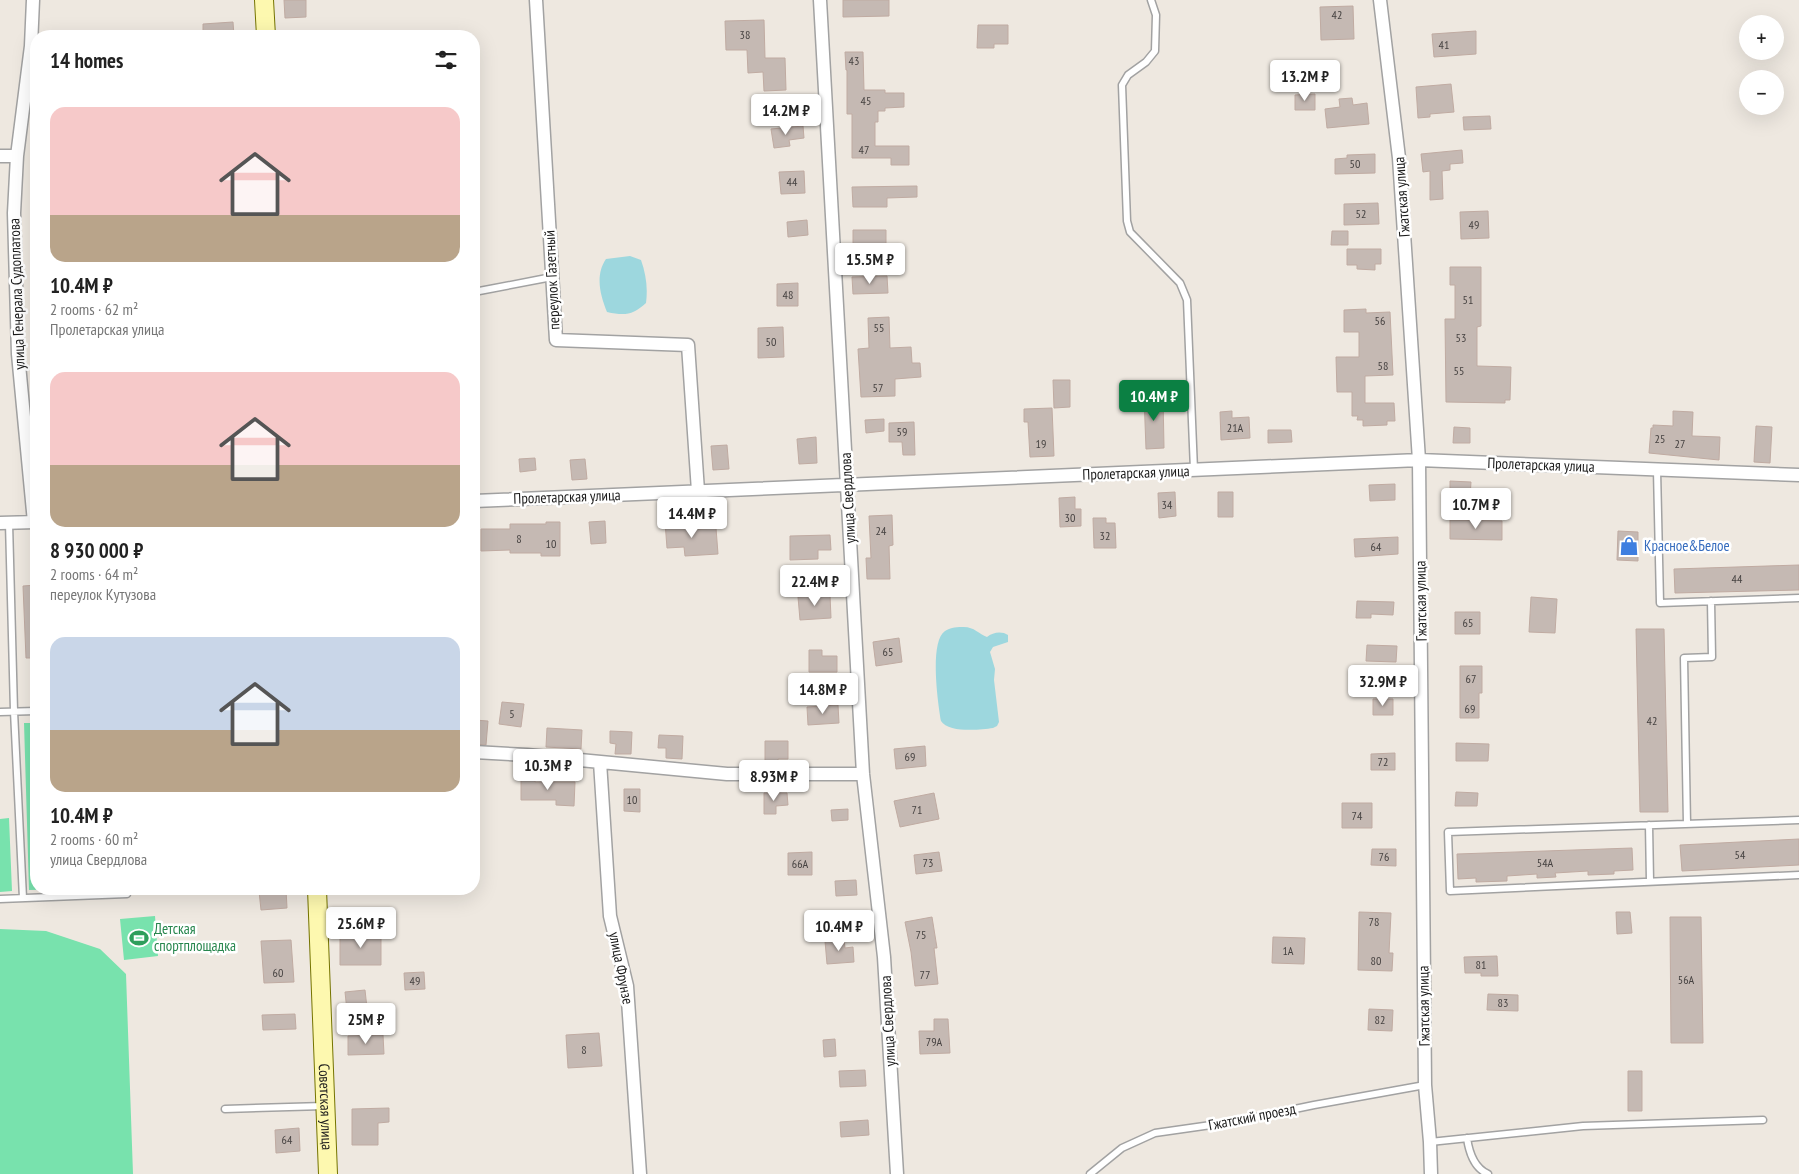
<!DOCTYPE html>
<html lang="en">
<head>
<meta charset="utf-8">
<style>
  :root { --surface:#fff; --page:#f2f2f2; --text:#222; --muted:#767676; --accent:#0b8043 }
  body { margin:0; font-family:"PT Sans Narrow",sans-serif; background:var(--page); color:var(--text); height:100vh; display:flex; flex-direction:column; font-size:19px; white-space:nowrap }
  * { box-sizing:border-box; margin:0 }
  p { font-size:16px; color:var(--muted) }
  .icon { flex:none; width:28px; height:28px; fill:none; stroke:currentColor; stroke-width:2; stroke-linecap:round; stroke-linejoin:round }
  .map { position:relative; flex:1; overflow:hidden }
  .panel { position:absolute; left:30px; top:30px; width:450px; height:865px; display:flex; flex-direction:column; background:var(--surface); border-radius:20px; box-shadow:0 5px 20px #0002 }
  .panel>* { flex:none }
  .fabs { position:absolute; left:1739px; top:15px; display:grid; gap:10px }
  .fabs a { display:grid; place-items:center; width:45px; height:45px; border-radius:50%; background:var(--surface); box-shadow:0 5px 20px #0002; font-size:25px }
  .price { position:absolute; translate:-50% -42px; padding:0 11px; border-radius:5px; background:#fff; color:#222; font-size:16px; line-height:32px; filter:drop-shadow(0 1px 2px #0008) }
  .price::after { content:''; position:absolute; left:50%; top:30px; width:15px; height:11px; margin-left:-8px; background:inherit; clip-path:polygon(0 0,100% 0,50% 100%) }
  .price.active { background:var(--accent); color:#fff }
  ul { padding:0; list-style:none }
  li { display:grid; align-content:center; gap:10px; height:265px; padding:0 20px }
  li span { display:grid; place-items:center; height:155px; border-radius:15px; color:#555 }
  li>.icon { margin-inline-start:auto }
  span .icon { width:90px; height:90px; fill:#fffc; stroke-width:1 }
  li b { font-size:21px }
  h2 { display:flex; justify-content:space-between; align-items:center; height:60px; padding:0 20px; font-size:21px }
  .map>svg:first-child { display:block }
  .pitch { fill:#78e2ad }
  .water { fill:#9dd7de }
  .building { fill:#c5b9b3; stroke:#c0aba2 }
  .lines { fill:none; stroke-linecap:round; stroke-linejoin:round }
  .service-casing { stroke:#a2a2a2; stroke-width:9 }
  .minor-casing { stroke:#a2a2a2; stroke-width:15 }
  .secondary-casing { stroke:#757400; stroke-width:20 }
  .service { stroke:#fff; stroke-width:6 }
  .minor { stroke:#fff; stroke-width:12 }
  .secondary { stroke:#fdf8af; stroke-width:18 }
  .labels { text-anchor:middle; stroke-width:5; stroke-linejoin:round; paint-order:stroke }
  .number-label { font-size:12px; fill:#464241 }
  .street-label { font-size:15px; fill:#1b1b1b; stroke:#fff }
  .shop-label { font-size:15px; fill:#366cbe; stroke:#fff; text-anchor:start }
  .leisure-label { font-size:15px; fill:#27864d; stroke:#fff; text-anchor:start }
</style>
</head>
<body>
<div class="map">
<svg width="1799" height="1174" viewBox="0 0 1799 1174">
  <rect width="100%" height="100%" fill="#eee8e0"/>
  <!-- pitch -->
  <path class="pitch" d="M24,723h12v166h37l-44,1z
    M9,818l3,73 -12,1v-73z
    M155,916l3,40 -34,4 -4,-41z
    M0,929l46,2 54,18 26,25 7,200h-133z"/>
  <!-- water -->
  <path class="water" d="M630,256l11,4c5,14 7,28 5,43 -13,12 -21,13 -39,9 -7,-17 -12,-37 -1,-53z
    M964,627c10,0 15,7 23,10 6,-5 15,-6 21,-2v7l-15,5 -3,5 5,17 -1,11 5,42 -2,4 -4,2c-13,2 -45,5 -52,-7 -3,-18 -12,-79 4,-90 6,-4 13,-4 19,-4z"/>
  <!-- building -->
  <path class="building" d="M284,0h22v17l-21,1z
    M843,0h46v16l-46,1z
    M1353,6l1,33 -33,1 -1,-33z
    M764,20l1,38h20l1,32 -22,1 -1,-19 -15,1 -1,-23h-21l-1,-29z
    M233,22l1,14h-31v-12z
    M978,25h30v19h-14v4h-17z
    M1476,31v23l-42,3 -2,-23z
    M845,52h18l1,38h21v3h19v14l-19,1v3h-7v11h-3v24h34v19h-18v-7h-39v-44h-5v-44h-1z
    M1451,84l3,28 -24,2v3l-12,1 -2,-31z
    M1315,94v16h-20v-15z
    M1352,98l1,7 14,-2 2,21 -42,4 -2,-19 15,-2 -1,-8z
    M1490,116l1,13 -27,1 -1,-13z
    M803,126l1,12 -15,2 1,6 -16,2 -3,-19z
    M1462,150l1,13 -13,1v6l-8,1 1,28 -13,1v-29l-7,1 -2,-18z
    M1375,154v19l-40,1v-15l12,-1v-3z
    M804,171l1,22 -24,1 -2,-22z
    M917,186v11l-30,1v9h-34l-1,-20z
    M1378,203l1,21 -35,1v-21z
    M1488,211l1,27 -28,1 -1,-27z
    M807,220l1,15 -20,2 -1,-15z
    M853,230h33v17l-33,1z
    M1332,231h16v14h-17z
    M1347,249h34v15h-6v6l-18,-1v-4h-10z
    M1450,267h31v59l-4,1v39l34,1 -1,33h-5v3l-59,-1 -1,-83h10v-34h-5z
    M887,276l1,17 -35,1 -1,-17z
    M798,283v23h-21v-22z
    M1366,309v4l24,-1 3,63 -28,1v27h29l1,18h-8v4l-24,1v-6h-6l1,-4h-6v-24h-15l-1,-35h23v-25h-15v-22z
    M889,317l1,31 21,-1 1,16h8l1,14 -26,2v17l-34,1 -3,-48 11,-1 -1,-30z
    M783,327l1,30 -26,1v-30z
    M1053,380h17v27l-16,1z
    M1163,395l1,53 -18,1 -2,-53z
    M1052,408l2,48 -24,1 -2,-35h-4v-13z
    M1232,411v7l17,-1 1,21 -29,2 -1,-28z
    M1673,411l20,1 -1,24 28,1 -1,23 -70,-7 2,-25h2v-3l20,1z
    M884,419v12l-18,2 -1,-13z
    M914,422l1,33h-12l-1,-13h-13v-19z
    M1756,426l16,1 -2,36 -16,-1z
    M1454,427l16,1v15h-17z
    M1268,430h23l1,12 -24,1z
    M816,437l1,26 -18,1 -2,-25z
    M727,445l2,24 -16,1 -2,-24z
    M535,458l1,12 -16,2 -1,-13z
    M585,459l2,20 -15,1 -2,-20z
    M1450,481l21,1 -1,15h-20z
    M1395,484v16l-25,1 -1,-16z
    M1175,492l1,24 -17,2 -1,-25z
    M1218,492h15v25h-15z
    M1075,497v12h6v17l-21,1 -1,-29z
    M892,515l1,30 -4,1 1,33h-23l-1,-21h5l-2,-42z
    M1093,518h13v5h9l1,25h-22z
    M1450,520l52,1v19l-52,-1z
    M605,521l1,22 -15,1 -2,-22z
    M546,522h14v34h-19v-3h-31v-3l-29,1v-22h29v-5h36z
    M665,522h12l1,4 20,-1v4l18,-1 2,26 -33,2 -1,-9 -17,1z
    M1618,531l20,1v29l-21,-1z
    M830,535l1,15h-13v9l-28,1v-24z
    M1398,537v17l-43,3 -1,-18z
    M1799,565v25l-124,3 -1,-24z
    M36,585v73h-10l-3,-72z
    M830,595l1,23 -31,2 -2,-23z
    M1531,597l26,2 -2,34 -26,-1z
    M1357,601l37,1 -1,13 -22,-1v4h-15z
    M1455,612h25v22h-25z
    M1636,629h28l4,183h-28z
    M899,638l3,24 -26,4 -3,-24z
    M1367,645l30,1 -1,16 -30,-1z
    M809,650h13v6h15v16h-28z
    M1460,666h22v27h-3v25h-19z
    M1373,699h20v16h-20z
    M502,702l22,2 -3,23 -22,-3z
    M838,705l1,18 -31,2 -1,-18z
    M474,720l14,1 -2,24 -12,-1z
    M547,728l35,2 -1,19 -35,-2z
    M610,731l22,1 -1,22h-16l1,-10 -6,-1z
    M659,735l24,1 -1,23 -16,-1v-10h-8z
    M765,741h23v18h-10v6h-13z
    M1456,743l33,1 -1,17h-32z
    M925,746l1,20 -30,3 -2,-20z
    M1395,753v17h-24v-16z
    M521,777l14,1v4h40l-1,24 -18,-1v-5h-35z
    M624,789h16v23l-16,-1z
    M1456,792l22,1 -1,13h-22z
    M764,793h23l1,12 -12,1v8h-12z
    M934,793l5,26 -39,8 -6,-26z
    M1342,803h30v25h-30z
    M848,809v11l-16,1 -1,-11z
    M1799,839v26l-117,6 -2,-26z
    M1632,848l1,22 -19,1v3l-26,1v-4l-33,2 1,4 -19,1v-4l-30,2v5l-31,1v-4l-18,1 -1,-25z
    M1372,849h24v17l-25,-1z
    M812,852v23h-24v-22z
    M939,852l3,19 -26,3 -2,-19z
    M856,880l1,15 -21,1 -1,-15z
    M268,889h18l1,19 -26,2 -2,-19z
    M1359,912l32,1 -2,40h4l-1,18 -34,-1z
    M1616,912h14l2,21 -15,1z
    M932,917l5,31h-3l4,36 -23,2 -4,-34 -6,-30z
    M1670,917h31l2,126h-32z
    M365,931h16v34h-41v-29h25z
    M1273,937l32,1 -1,26 -32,-1z
    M844,939l1,9 8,-1 1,15 -27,2 -2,-23z
    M291,940l3,42 -30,1 -3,-42z
    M1497,956l1,20h-17v-3h-16l-1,-16z
    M424,972l1,17 -20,1 -1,-17z
    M365,990l2,18 -20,3 -2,-19z
    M1488,994l30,1v16l-31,-1z
    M1369,1009l24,1 -1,21 -24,-1z
    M295,1014l1,15 -33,1 -1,-15z
    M934,1019h14l2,34 -30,1 -1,-23h15z
    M599,1033l3,33 -34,2 -2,-33z
    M383,1035l1,19 -36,1v-19z
    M835,1039l1,17 -12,1 -1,-17z
    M865,1070l1,16 -26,1 -1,-16z
    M1628,1071h14v40h-14z
    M389,1108v14l-11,1v22h-26v-36z
    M868,1120l1,15 -28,2 -1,-15z
    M299,1128l1,23 -24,2 -1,-23z"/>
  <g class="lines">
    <!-- service casing -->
    <g class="service-casing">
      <path id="service" d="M1151,0l5,15 -1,36 -9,11 -18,13 -6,10 5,136 3,11 50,51 7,17 7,170
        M474,292l78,-15
        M1657,470l3,133 139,-5
        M9,523l5,188 9,187
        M0,712l36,-1
        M1799,820l-351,12 2,59 349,-16
        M1687,824l-3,-166 28,-1 -1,-56
        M1649,825l1,56
        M0,899l127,-5
        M225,1109l99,-3
        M1467,1138c2,14 7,30 21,36
        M1430,1142l153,-16 180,-6
        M1090,1174l32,-26 33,-15 77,-11 82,-17 111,-20"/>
    </g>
    <!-- minor casing -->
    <g class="minor-casing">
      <path id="minor" d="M33,0l-2,46 -14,110 -3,57 4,141 16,168
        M536,0l20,340 132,5 10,146
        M820,0l43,774 21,183 13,217
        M1380,0l19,158 20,302 6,625 5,57 1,32
        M0,156h17
        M474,501l945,-41 380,15
        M0,523l36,-1
        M474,752l53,3 200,19h136
        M600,762l10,154 17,70 13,188"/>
    </g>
    <!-- secondary casing -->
    <g class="secondary-casing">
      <g id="secondary">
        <path d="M264,0l2,36"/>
        <path id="s1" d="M317,889l11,285"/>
      </g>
    </g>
    <!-- service -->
    <use href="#service" class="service"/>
    <!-- minor -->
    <use href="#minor" class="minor"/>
    <!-- secondary -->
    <use href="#secondary" class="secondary"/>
  </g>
  <!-- icons -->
  <defs>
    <g id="shop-bare" transform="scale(1.5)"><path d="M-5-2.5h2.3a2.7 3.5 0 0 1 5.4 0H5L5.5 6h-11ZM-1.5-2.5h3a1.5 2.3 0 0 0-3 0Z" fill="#3f7fe0" stroke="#fff" stroke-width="2.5" paint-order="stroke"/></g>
    <g id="stadium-bare" transform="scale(1.5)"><path d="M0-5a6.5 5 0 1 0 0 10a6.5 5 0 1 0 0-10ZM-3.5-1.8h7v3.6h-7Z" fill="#2e9e5b" stroke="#fff" stroke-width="2.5" paint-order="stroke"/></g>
  </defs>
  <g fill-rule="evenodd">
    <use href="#shop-bare" x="1629" y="546"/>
    <use href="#stadium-bare" x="139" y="938"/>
  </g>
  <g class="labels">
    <!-- number labels -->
    <g class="number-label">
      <text x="1337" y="19">42</text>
      <text x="745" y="39">38</text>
      <text x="1444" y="49">41</text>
      <text x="854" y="65">43</text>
      <text x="866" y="105">45</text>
      <text x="864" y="154">47</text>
      <text x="1355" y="168">50</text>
      <text x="792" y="186">44</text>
      <text x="1361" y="218">52</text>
      <text x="1474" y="229">49</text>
      <text x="788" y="299">48</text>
      <text x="1468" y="304">51</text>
      <text x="1380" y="325">56</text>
      <text x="879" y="332">55</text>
      <text x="1461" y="342">53</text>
      <text x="771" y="346">50</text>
      <text x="1383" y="370">58</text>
      <text x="1459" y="375">55</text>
      <text x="878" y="392">57</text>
      <text x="1235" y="432">21А</text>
      <text x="902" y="436">59</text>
      <text x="1660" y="443">25</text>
      <text x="1041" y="448">19</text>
      <text x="1680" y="448">27</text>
      <text x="1167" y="509">34</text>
      <text x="1070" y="522">30</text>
      <text x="881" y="535">24</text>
      <text x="1105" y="540">32</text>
      <text x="519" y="543">8</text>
      <text x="551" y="548">10</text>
      <text x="1376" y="551">64</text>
      <text x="1737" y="583">44</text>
      <text x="1468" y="627">65</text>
      <text x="888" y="656">65</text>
      <text x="1471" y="683">67</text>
      <text x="1470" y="713">69</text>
      <text x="512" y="718">5</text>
      <text x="1652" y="725">42</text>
      <text x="910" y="761">69</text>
      <text x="1383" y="766">72</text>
      <text x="632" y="804">10</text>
      <text x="917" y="814">71</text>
      <text x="1357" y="820">74</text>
      <text x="1740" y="859">54</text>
      <text x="1384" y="861">76</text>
      <text x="928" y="867">73</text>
      <text x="1545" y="867">54А</text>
      <text x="800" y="868">66А</text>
      <text x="1374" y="926">78</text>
      <text x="921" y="939">75</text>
      <text x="1288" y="955">1А</text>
      <text x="1376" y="965">80</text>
      <text x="1481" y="969">81</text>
      <text x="278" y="977">60</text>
      <text x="925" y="979">77</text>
      <text x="1686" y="984">56А</text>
      <text x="415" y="985">49</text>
      <text x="1503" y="1007">83</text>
      <text x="1380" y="1024">82</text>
      <text x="934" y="1046">79А</text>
      <text x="584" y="1054">8</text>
      <text x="287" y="1144">64</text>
    </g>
    <!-- street labels -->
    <g class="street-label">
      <text transform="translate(1402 197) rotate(-94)" y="5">Гжатская улица</text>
      <text transform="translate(552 280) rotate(-93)" y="5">переулок Газетный</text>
      <text transform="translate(17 294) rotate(-92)" y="5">улица Генерала Судоплатова</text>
      <text transform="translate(1541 465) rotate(2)" y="5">Пролетарская улица</text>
      <text transform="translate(1136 473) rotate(-2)" y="5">Пролетарская улица</text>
      <text transform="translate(567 497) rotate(-2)" y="5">Пролетарская улица</text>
      <text transform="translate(848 498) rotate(-93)" y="5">улица Свердлова</text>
      <text transform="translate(1421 601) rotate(-91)" y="5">Гжатская улица</text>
      <text transform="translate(621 968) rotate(79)" y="5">улица Фрунзе</text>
      <text transform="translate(1424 1006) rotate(-91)" y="5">Гжатская улица</text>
      <text transform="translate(888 1021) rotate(-93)" y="5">улица Свердлова</text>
      <text dy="5" stroke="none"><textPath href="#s1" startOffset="218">Советская улица</textPath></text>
      <text transform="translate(1252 1117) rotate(-11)" y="5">Гжатский проезд</text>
    </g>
    <!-- shop labels -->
    <g class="shop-label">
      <text x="1644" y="551">Красное&amp;Белое</text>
    </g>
    <!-- leisure labels -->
    <g class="leisure-label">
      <text x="154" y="934">Детская<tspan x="154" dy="17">спортплощадка</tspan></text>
    </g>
  </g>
</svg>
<div class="fabs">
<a>+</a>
<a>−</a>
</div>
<b class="price" style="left:1305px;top:102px">13.2M ₽</b>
<b class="price" style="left:786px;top:136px">14.2M ₽</b>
<b class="price" style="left:870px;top:285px">15.5M ₽</b>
<b class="price active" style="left:1154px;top:422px">10.4M ₽</b>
<b class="price" style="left:1476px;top:530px">10.7M ₽</b>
<b class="price" style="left:692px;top:539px">14.4M ₽</b>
<b class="price" style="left:815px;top:607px">22.4M ₽</b>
<b class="price" style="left:1383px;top:707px">32.9M ₽</b>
<b class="price" style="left:823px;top:715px">14.8M ₽</b>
<b class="price" style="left:548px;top:791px">10.3M ₽</b>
<b class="price" style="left:774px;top:802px">8.93M ₽</b>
<b class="price" style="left:361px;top:949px">25.6M ₽</b>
<b class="price" style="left:839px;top:952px">10.4M ₽</b>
<b class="price" style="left:366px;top:1045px">25M ₽</b>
<section class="panel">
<h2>14 homes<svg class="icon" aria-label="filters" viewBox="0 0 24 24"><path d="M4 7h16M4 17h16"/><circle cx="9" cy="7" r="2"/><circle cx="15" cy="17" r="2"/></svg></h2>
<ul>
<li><span style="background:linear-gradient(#f6c9c9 70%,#b9a48a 0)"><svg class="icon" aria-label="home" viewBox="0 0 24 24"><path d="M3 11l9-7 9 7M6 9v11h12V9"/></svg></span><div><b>10.4M ₽</b><p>2 rooms · 62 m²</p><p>Пролетарская улица</p></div></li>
<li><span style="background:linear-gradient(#f6c9c9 60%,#b9a48a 0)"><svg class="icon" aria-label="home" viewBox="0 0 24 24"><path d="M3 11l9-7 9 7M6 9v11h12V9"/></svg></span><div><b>8 930 000 ₽</b><p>2 rooms · 64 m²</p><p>переулок Кутузова</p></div></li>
<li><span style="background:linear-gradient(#c9d6e8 60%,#b9a48a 0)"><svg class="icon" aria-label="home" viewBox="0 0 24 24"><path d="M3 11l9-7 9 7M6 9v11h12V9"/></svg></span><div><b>10.4M ₽</b><p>2 rooms · 60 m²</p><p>улица Свердлова</p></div></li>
</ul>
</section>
</div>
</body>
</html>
